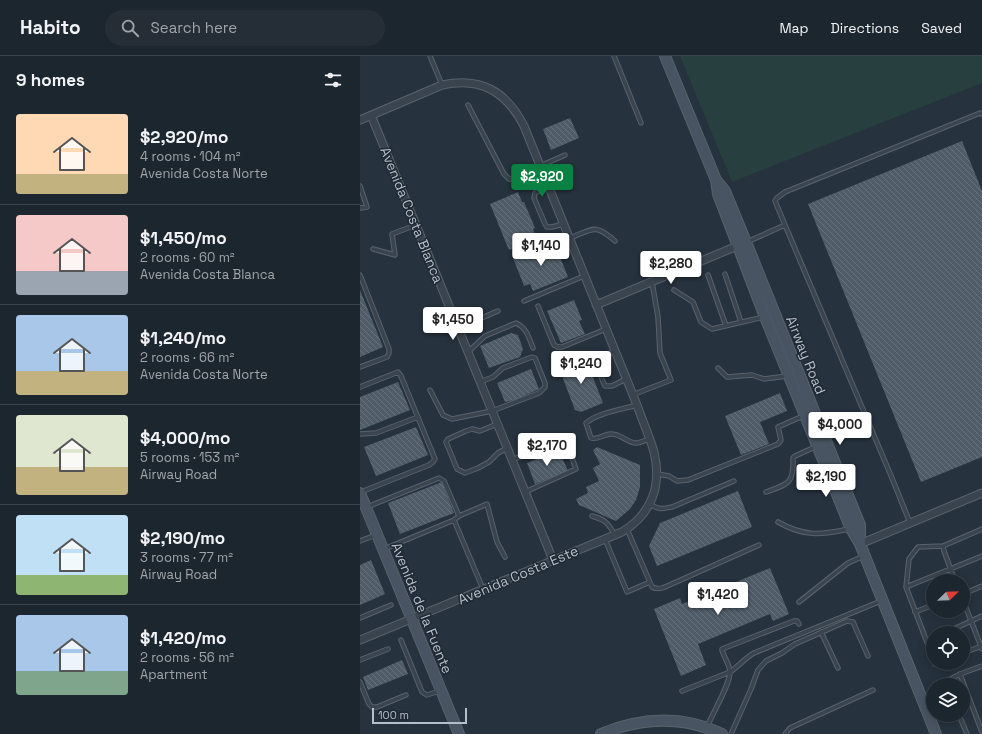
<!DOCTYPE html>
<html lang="en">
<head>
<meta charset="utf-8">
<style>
  :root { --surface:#1c262e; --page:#252e36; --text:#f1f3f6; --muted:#a0a5aa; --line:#3a434a; --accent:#0b8043 }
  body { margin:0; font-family:"Space Grotesk",sans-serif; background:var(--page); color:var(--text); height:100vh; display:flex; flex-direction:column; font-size:15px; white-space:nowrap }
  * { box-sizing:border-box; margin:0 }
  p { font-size:13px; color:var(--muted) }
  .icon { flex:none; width:22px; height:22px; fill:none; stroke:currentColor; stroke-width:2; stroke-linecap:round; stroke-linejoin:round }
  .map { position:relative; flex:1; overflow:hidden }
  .side { display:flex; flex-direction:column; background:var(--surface); width:360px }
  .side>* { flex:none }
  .needle { width:26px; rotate:67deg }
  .tools { position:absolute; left:566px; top:518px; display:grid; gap:8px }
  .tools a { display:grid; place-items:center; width:44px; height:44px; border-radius:50%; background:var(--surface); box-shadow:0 2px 10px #0003,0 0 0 1px var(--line); font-size:20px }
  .scale { position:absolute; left:12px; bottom:10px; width:95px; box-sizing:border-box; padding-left:4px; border:2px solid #b6bfc9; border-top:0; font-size:11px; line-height:14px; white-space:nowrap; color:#b6bfc9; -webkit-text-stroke:3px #1f2933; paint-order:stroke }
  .price { position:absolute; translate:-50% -34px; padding:0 9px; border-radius:4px; background:#fff; color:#222; font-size:13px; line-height:26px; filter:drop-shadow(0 1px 2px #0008) }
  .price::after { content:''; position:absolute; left:50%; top:24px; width:12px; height:9px; margin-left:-6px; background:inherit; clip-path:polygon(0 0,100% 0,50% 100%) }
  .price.selected { background:var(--accent); color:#fff }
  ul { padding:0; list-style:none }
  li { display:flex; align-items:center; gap:12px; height:100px; padding:0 16px }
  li+li { border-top:1px solid var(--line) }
  li span { display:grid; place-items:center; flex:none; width:112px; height:80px; border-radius:4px; color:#555 }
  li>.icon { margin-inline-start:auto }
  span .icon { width:48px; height:48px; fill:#fffc; stroke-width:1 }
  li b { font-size:17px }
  h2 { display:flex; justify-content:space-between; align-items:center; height:48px; padding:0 16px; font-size:17px }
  header { display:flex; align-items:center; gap:24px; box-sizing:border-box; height:56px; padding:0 20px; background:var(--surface); border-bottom:1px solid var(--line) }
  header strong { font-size:19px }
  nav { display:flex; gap:22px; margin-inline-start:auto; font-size:14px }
  .search { width:280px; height:36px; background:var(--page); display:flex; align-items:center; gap:10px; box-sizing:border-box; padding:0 14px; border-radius:22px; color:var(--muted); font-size:15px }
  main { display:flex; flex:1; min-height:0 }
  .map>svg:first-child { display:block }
  .grass { fill:#283f3f }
  .building { fill:url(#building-back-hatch) }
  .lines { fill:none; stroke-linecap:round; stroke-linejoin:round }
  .lane-casing { stroke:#58626c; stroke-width:5.5 }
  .street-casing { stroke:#58626c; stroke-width:9 }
  .secondary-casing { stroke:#58626c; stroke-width:12 }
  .lane { stroke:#3a444e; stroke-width:3.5 }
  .street { stroke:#3a444e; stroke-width:7 }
  .secondary { stroke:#485461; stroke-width:10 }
  .labels { text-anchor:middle; stroke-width:3; stroke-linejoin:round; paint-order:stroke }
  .street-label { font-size:14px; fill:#b6bfc9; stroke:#1f2933 }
</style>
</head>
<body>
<header>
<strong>Habito</strong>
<div class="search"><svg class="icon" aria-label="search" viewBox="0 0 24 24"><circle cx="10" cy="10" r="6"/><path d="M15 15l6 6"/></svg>Search here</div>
<nav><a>Map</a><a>Directions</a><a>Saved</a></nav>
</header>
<main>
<section class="side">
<h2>9 homes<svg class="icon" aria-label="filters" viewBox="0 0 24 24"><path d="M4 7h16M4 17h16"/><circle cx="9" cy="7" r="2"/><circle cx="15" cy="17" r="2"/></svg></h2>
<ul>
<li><span style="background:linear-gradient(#ffd9b3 75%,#c2b280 0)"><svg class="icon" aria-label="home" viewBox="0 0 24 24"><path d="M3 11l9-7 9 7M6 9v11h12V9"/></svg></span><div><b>$2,920/mo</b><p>4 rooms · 104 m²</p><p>Avenida Costa Norte</p></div></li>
<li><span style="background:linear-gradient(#f6c9c9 70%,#9aa5b1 0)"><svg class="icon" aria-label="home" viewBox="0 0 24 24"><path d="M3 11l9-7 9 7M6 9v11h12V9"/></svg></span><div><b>$1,450/mo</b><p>2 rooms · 60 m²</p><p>Avenida Costa Blanca</p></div></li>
<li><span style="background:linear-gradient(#a9c7e8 70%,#c2b280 0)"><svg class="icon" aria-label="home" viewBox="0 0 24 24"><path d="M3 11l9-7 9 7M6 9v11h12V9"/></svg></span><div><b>$1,240/mo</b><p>2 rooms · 66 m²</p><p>Avenida Costa Norte</p></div></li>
<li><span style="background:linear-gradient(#dfe7d0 65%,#c2b280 0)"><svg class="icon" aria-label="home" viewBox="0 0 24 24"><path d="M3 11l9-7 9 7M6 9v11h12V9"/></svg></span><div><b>$4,000/mo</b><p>5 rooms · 153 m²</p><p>Airway Road</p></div></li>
<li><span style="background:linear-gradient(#bfe0f5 75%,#8fb573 0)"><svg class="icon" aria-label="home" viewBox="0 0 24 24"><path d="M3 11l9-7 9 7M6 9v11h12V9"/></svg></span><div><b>$2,190/mo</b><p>3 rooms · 77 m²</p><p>Airway Road</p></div></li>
<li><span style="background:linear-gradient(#a9c7e8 70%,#7fa58c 0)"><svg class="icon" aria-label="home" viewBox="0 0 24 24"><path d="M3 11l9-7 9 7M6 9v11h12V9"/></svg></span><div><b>$1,420/mo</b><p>2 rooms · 56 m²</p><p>Apartment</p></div></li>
</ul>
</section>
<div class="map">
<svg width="622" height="678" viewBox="0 0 622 678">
  <defs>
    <pattern id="building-back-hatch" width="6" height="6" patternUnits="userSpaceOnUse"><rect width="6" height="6" fill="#4f5d69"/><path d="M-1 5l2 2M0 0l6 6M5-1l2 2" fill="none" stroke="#66727d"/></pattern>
  </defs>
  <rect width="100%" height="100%" fill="#26323e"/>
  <!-- grass -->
  <path class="grass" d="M320,0h302v27l-250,99z"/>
  <!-- building -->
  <path class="building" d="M210,62l9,20 -28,12 -8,-21z
    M602,85l20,50v266l-61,25 -113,-278z
    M158,136l4,10h2l11,26 -2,1 4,10 -28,11 -19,-46z
    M194,186l14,35 -35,14 -3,-7 -6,2 -11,-28z
    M0,234l23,57 -23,10z
    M214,244l8,20 -3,1 6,13 -24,9 -14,-32z
    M151,277l7,2 5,14 -3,8 -31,11 -9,-22z
    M225,301l18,46 -22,9 -6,-2 -16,-42z
    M171,313l8,20 -24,11 -10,2 -8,-19z
    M38,326l12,28 -50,20v-33z
    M420,337l7,18 -27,11 9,22 -28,11 -16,-39z
    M56,371l12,28 -52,21 -12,-29z
    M237,391l43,18v22l-4,13 -6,9 -14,12 -37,-16 -3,-6 12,-6 -2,-6 13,-6 -6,-13 7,-4 -7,-14z
    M199,394l9,21 -33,13 -8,-21z
    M82,426l12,31 -54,21 -12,-31z
    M378,435l14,36 -95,39 -8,-20 11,-23z
    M11,504l14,34 -25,11v-40z
    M410,512l19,46 -16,7 -3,-7 -72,30 8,21 -25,11 -27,-67 26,-11 2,6z
    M42,604l6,14 -40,16 -5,-13z"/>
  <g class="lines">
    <!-- lane casing -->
    <g class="lane-casing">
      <path id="lane" d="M70,0l12,29
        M254,0l27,67
        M108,49l36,69 5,5h4l28,-10
        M180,110l25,-11
        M0,130l7,21 -7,1
        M188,131l-13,6 -1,5 11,26 2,3h5l11,-3
        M425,169l-10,-24 2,-3 8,-6 195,-79 2,1
        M210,182c23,-9 25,-15 45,3
        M387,186l38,-17 107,253 18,45
        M13,193l22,6 -3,-21 24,-9
        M365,218l16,48
        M0,219l29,74v4l-2,4 -27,10
        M348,219l18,51
        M314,234l19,12 8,20 11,7 52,-12
        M164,245l60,-25
        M178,250l16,39 4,2h4l44,-18
        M98,272l40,-17
        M255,295l-15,6 -4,4 1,7 8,18h7l14,-7
        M108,296l17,-16 31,-13c11,5 13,15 17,25
        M358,312l9,9 25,-2 12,4 23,-3
        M0,331l38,-15 3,4 34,83 -2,3 -4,3 -68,27
        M70,334l13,25 9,4 40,-8 47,-18 6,-6v-4l-10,-25 -3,-1 -29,11 -10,9 -13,5
        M272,339l39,-15 -11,-27 -2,-36 -6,-35
        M277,349c-14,4 -40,8 -51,18l5,15c6,2 12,-3 19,-4 11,-1 18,10 27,9 3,0 8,-3 12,-4
        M137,368l-17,7 -8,-2 -6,2 -18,8 -2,3 11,27 8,4 13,-5 11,-6 9,-9 9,-5
        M0,378l16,-1 42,-16
        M152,404l48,-20h4l3,4 9,25 -51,23
        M297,418l12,2 8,5 11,-1 90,-36 3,-4 -3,-13 25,-11
        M406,436c22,-8 28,-8 27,-34l2,-2 20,-9
        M290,448c8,6 12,5 22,3l62,-26
        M7,451l72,-29 5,3 15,35 -5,4
        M99,460l28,-12 10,38 8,15
        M232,460c14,4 16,7 23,19
        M418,466c26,15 43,13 71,7
        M267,473l25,58c7,4 15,-1 22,-4l85,-38
        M245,483l22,53 23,-10
        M0,485l16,-6
        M24,493l70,-29 29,69
        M595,525l-11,-30 -1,-5 39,-17
        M546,531l76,-31
        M603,538l19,-8
        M603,544l19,49
        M439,546l49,-39 16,-7
        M555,556l18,-7
        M0,562l31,-13
        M461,576l17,36
        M585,577l37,-17
        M41,584l21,52 5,3 12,-4
        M567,585l6,-3
        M603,597l19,-7
        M573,602l-27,-71 3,-28 9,-12 25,-1
        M0,604l28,-11
        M575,607v1l4,-1
        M622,610l-22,8 22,58
        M0,626l9,22 3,3h5l29,-12
        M588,629l1,-5 11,-6
        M322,635l48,-19c9,-6 15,-14 24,-19l127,-52
        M599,659l8,19
        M347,671c5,-13 24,-44 23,-56 -1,-7 -6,-14 -8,-21v-1l72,-28h3l2,3
        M371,678l20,-45 7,-19 8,-9 16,-8 13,-9 52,-23 6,1 15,34
        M425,678l5,-6 83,-38"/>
    </g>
    <!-- street casing -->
    <g class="street-casing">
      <path id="street" d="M11,59l182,445
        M0,64l82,-35c39,-8 64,6 82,41l113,279c5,15 13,32 17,47 8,33 -2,62 -32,80l-262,108
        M236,249l146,-61
        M500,488l122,-51"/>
    </g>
    <!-- secondary casing -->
    <g class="secondary-casing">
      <path id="secondary" d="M305,0l51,124 9,11 21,51 114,283v18
        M356,124l2,14 47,123 86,212 9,15 76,190
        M0,437l99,241
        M241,678c41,-17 81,-19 121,0"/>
    </g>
    <!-- lane -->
    <use href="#lane" class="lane"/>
    <!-- street -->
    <use href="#street" class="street"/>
    <!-- secondary -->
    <use href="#secondary" class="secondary"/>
  </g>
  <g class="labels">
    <!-- street labels -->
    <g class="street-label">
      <text transform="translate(52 159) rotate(68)" y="5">Avenida Costa Blanca</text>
      <text transform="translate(446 299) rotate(68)" y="5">Airway Road</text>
      <text transform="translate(158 519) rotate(-23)" y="5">Avenida Costa Este</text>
      <text transform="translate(62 552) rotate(68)" y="5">Avenida de la Fuente</text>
    </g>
  </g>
</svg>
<div class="tools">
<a><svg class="needle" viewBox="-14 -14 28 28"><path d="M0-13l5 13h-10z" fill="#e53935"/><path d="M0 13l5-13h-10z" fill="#a0a5aa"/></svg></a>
<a><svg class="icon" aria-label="locate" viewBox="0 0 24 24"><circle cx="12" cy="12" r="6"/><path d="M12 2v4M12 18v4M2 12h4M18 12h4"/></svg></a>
<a><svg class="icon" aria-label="layers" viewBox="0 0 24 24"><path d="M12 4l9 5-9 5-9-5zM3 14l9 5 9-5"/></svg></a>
</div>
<div class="scale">100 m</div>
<b class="price selected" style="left:182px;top:142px">$2,920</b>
<b class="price" style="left:181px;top:211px">$1,140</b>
<b class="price" style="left:311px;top:229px">$2,280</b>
<b class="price" style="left:93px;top:285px">$1,450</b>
<b class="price" style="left:221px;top:329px">$1,240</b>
<b class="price" style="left:480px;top:390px">$4,000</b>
<b class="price" style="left:187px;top:411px">$2,170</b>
<b class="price" style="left:466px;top:442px">$2,190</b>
<b class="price" style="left:358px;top:560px">$1,420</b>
</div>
</main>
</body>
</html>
